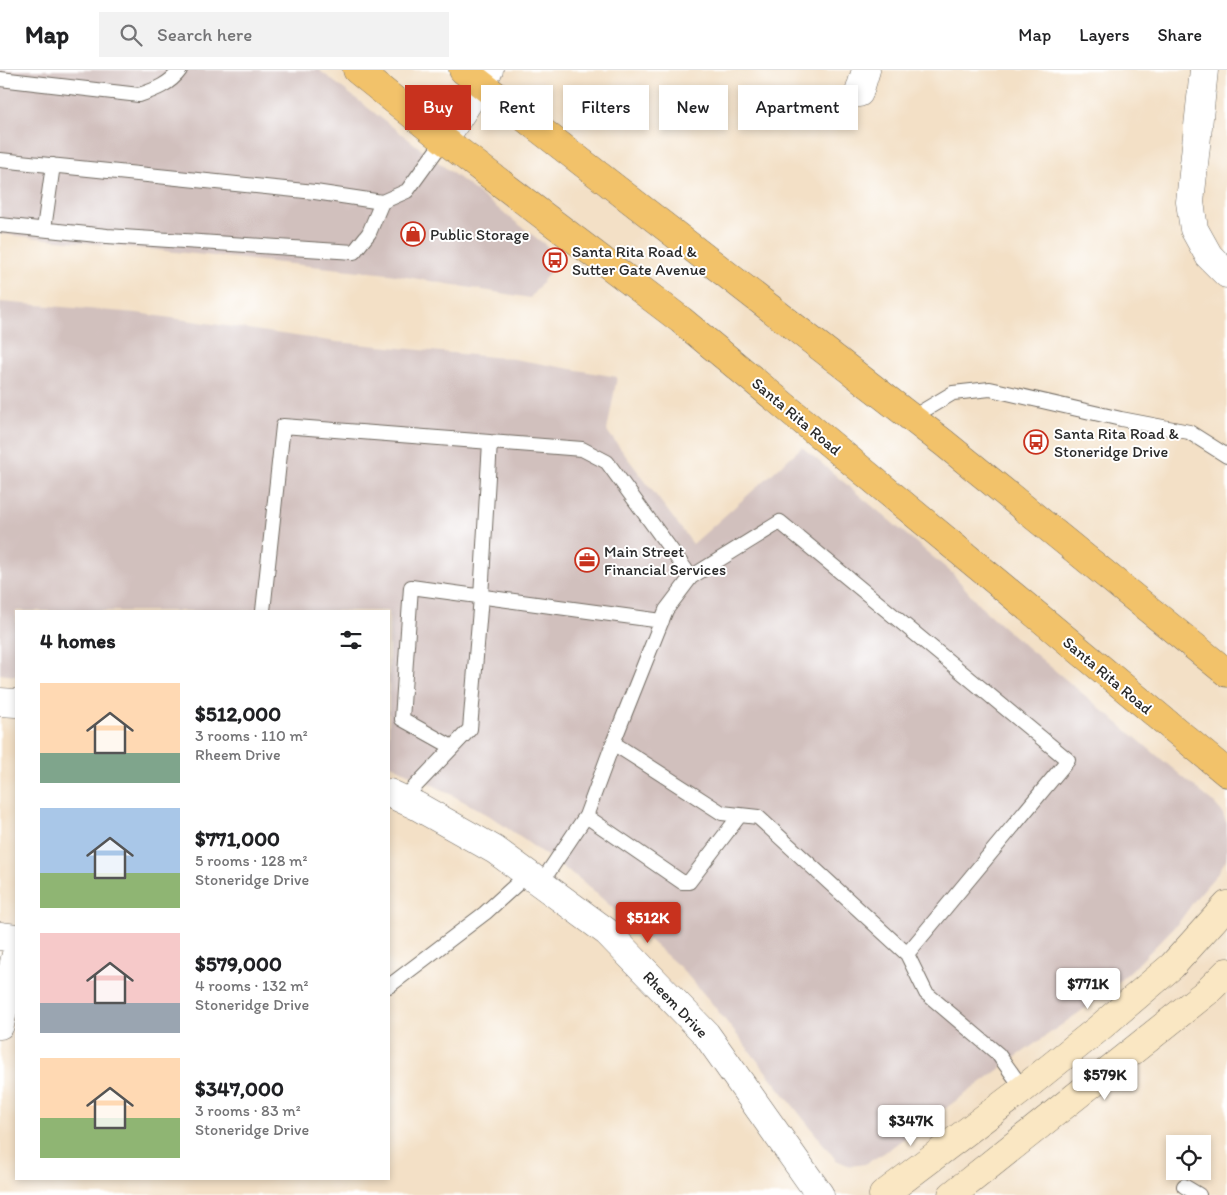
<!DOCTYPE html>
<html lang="en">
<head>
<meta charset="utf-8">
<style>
  :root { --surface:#fff; --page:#f2f2f2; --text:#202124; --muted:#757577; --line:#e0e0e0; --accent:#c8321e }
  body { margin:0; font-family:Itim,sans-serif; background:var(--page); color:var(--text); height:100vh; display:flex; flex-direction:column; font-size:19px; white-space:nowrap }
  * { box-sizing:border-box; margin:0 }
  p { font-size:16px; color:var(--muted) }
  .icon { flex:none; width:28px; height:28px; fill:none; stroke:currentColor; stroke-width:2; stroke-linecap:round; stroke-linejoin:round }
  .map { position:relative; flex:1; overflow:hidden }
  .drawer { position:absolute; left:15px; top:540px; width:375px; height:570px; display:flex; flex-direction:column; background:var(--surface); border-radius:0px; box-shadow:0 2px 8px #0003 }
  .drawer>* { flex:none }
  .banner { position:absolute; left:405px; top:15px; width:475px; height:45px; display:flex; gap:10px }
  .buttons { position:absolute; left:1166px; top:1065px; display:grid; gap:10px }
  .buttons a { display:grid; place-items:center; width:45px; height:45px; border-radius:0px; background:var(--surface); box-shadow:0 2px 8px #0003; font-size:25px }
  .price { position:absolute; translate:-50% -42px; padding:0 11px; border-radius:5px; background:#fff; color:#222; font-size:16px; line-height:32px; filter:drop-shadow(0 1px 2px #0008) }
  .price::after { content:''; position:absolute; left:50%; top:30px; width:15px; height:11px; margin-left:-8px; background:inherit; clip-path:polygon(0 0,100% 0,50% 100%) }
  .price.on { background:var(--accent); color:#fff }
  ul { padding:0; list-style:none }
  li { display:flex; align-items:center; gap:15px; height:125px; padding:0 25px }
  li span { display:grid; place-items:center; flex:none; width:140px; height:100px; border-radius:0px; color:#555 }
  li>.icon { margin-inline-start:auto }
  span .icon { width:60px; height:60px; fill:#fffc; stroke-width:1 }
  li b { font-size:21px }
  h2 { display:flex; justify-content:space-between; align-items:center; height:60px; padding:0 25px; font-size:21px }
  .pill { padding:0 18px; border-radius:0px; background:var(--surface); box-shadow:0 2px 8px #0003; font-size:18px; line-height:45px }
  .pill.on { background:var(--accent); color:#fff }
  header { display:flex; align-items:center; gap:30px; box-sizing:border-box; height:70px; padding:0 25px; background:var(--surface); border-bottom:1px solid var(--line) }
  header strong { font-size:24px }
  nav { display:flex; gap:28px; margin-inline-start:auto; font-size:18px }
  .search { width:350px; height:45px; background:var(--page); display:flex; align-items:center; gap:12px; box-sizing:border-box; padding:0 18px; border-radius:0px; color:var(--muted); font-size:19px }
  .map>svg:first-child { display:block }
  .industrial { fill:#d1c0bd }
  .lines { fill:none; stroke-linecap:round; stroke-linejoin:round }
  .service-casing { stroke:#716a61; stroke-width:16 }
  .minor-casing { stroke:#716a61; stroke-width:29 }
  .secondary-casing { stroke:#716a61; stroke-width:29 }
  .primary-casing { stroke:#716a61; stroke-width:29 }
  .service { stroke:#fff; stroke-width:14 }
  .minor { stroke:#fff; stroke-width:28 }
  .secondary { stroke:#fae7c3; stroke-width:28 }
  .primary { stroke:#f2c26a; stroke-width:28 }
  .labels { text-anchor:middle; stroke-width:4; stroke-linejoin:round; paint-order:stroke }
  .poi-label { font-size:16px; fill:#2b2b2b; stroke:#fff; text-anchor:start }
  .street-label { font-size:16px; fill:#2b2b2b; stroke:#fff }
</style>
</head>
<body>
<header>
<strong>Map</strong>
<div class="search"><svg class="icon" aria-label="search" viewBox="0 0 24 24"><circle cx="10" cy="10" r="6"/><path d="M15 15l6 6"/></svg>Search here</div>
<nav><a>Map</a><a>Layers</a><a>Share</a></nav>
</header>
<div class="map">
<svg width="1227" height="1125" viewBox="0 0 1227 1125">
  <rect width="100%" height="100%" fill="#fff"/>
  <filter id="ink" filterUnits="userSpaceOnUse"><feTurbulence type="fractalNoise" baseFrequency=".02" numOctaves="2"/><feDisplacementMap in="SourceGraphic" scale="10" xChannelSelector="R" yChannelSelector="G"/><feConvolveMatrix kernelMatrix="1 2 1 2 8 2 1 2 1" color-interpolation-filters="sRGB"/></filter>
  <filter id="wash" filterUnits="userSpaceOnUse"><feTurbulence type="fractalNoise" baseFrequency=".0096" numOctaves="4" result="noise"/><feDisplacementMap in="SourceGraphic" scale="20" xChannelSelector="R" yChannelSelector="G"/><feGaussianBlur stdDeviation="1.12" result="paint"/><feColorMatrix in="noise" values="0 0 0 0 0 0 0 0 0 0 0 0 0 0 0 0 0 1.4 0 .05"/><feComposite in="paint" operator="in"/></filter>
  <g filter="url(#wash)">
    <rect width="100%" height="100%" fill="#f3e0c6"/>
    <!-- industrial -->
    <path class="industrial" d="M0,0h319l242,187 -31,41 -141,-24 -389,-40z
      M0,232l137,11 200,29 177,17 103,18 -10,54 86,113 109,-97 150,126 31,36 27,24 204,170 8,9 5,12v31l-1,5 -9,14 -20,23 -18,25 -40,41 -35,32 -88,62 -132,96 -19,11 -15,2 -14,-6 -126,-159 -29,-33 -100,-88 -91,-64 -51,-28 -50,-24v-153h-373v65l-16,-2z"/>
  </g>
  <g filter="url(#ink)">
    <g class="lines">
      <!-- service casing -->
      <g class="service-casing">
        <path id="service" d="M0,9l139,16c16,-5 31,-11 41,-25
          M0,90l315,32 67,10 25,-11 37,-51
          M0,155l107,11 247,16 15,-19 13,-31
          M44,159l9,-64
          M911,348l42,-25 37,-4 131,30 68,13 38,24
          M263,541l20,-185 299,23 25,13 84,115
          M613,673l109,70 36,4 149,137 19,39 72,61 25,35
          M452,677l-50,-28 9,-132 251,34
          M403,729l67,-70 11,-132 9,-155
          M586,746l96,66h7l51,-67
          M541,813l45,-67 27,-73 53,-133 25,-33 89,-55 288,238 -161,194
          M389,916l96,-73 43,-39
          M1184,1116l15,9"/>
      </g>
      <!-- minor casing -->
      <g class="minor-casing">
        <path id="minor" d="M1204,0l-14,132 4,27 15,27 18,18
          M859,23l7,-23
          M444,70l45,-70
          M0,632l16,1
          M389,723l28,13 78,44 112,82 99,102 114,161
          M0,866l16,2
          M0,955l16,-71"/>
      </g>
      <!-- secondary casing -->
      <g class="secondary-casing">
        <path id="secondary" d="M883,1125l140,-106 75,-60 74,-63 55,-61
          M952,1125l256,-204 19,-19"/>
      </g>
      <!-- primary casing -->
      <g class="primary-casing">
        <path id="primary" d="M357,0l87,70 237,180 546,453
          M463,0l481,373 283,230"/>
      </g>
      <!-- service -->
      <use href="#service" class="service"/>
      <!-- minor -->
      <use href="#minor" class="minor"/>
      <!-- secondary -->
      <use href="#secondary" class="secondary"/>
      <!-- primary -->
      <use href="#primary" class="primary"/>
    </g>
  </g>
  <!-- icons -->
  <defs>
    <g id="shop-ring" transform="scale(1.25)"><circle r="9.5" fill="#fff" stroke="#c8321e" stroke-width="1.5"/><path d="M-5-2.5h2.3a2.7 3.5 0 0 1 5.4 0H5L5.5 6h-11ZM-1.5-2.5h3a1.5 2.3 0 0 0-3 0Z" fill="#c8321e"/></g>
    <g id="bus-ring" transform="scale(1.25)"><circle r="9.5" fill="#fff" stroke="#c8321e" stroke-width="1.5"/><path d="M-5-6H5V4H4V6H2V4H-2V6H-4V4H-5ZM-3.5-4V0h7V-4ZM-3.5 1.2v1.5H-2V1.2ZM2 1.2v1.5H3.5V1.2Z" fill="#c8321e"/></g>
    <g id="office-ring" transform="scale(1.25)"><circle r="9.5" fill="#fff" stroke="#c8321e" stroke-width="1.5"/><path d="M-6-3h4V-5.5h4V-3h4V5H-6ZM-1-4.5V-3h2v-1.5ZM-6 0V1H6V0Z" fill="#c8321e"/></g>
  </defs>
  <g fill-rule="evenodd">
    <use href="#shop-ring" x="413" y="164"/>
    <use href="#bus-ring" x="555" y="190"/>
    <use href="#bus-ring" x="1036" y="372"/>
    <use href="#office-ring" x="587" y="490"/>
  </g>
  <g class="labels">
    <!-- poi labels -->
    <g class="poi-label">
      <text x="430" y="170">Public Storage</text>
      <text x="572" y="187">Santa Rita Road &amp;<tspan x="572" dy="18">Sutter Gate Avenue</tspan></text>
      <text x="1054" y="369">Santa Rita Road &amp;<tspan x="1054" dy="18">Stoneridge Drive</tspan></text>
      <text x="604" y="487">Main Street<tspan x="604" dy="18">Financial Services</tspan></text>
    </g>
    <!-- street labels -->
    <g class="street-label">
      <text transform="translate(797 346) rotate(40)" y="6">Santa Rita Road</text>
      <text transform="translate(1108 605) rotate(40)" y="6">Santa Rita Road</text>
      <text transform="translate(676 934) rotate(46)" y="6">Rheem Drive</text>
    </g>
  </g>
</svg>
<div class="buttons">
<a><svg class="icon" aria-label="locate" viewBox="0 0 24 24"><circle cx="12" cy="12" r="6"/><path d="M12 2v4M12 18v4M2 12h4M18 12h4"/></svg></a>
</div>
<b class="price on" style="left:648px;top:874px">$512K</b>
<b class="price" style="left:1088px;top:940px">$771K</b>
<b class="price" style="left:1105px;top:1031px">$579K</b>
<b class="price" style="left:911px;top:1077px">$347K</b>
<div class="banner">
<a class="pill on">Buy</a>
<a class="pill">Rent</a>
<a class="pill">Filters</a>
<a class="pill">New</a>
<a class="pill">Apartment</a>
</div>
<section class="drawer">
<h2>4 homes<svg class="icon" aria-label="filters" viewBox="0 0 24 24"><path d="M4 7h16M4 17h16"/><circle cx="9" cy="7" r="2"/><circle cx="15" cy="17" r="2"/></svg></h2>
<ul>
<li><span style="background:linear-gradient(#ffd9b3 70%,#7fa58c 0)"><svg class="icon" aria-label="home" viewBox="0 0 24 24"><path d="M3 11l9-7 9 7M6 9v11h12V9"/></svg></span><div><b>$512,000</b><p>3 rooms · 110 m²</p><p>Rheem Drive</p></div></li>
<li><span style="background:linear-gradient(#a9c7e8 65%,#8fb573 0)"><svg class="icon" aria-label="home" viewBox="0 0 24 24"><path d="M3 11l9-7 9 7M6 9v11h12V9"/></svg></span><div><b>$771,000</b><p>5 rooms · 128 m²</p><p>Stoneridge Drive</p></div></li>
<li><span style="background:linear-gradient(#f6c9c9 70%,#9aa5b1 0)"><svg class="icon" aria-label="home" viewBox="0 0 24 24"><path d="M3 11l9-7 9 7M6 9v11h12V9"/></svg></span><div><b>$579,000</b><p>4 rooms · 132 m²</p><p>Stoneridge Drive</p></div></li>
<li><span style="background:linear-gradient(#ffd9b3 60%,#8fb573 0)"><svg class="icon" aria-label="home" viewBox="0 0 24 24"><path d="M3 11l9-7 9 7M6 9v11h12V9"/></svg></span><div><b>$347,000</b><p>3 rooms · 83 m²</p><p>Stoneridge Drive</p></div></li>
</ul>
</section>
</div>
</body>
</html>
